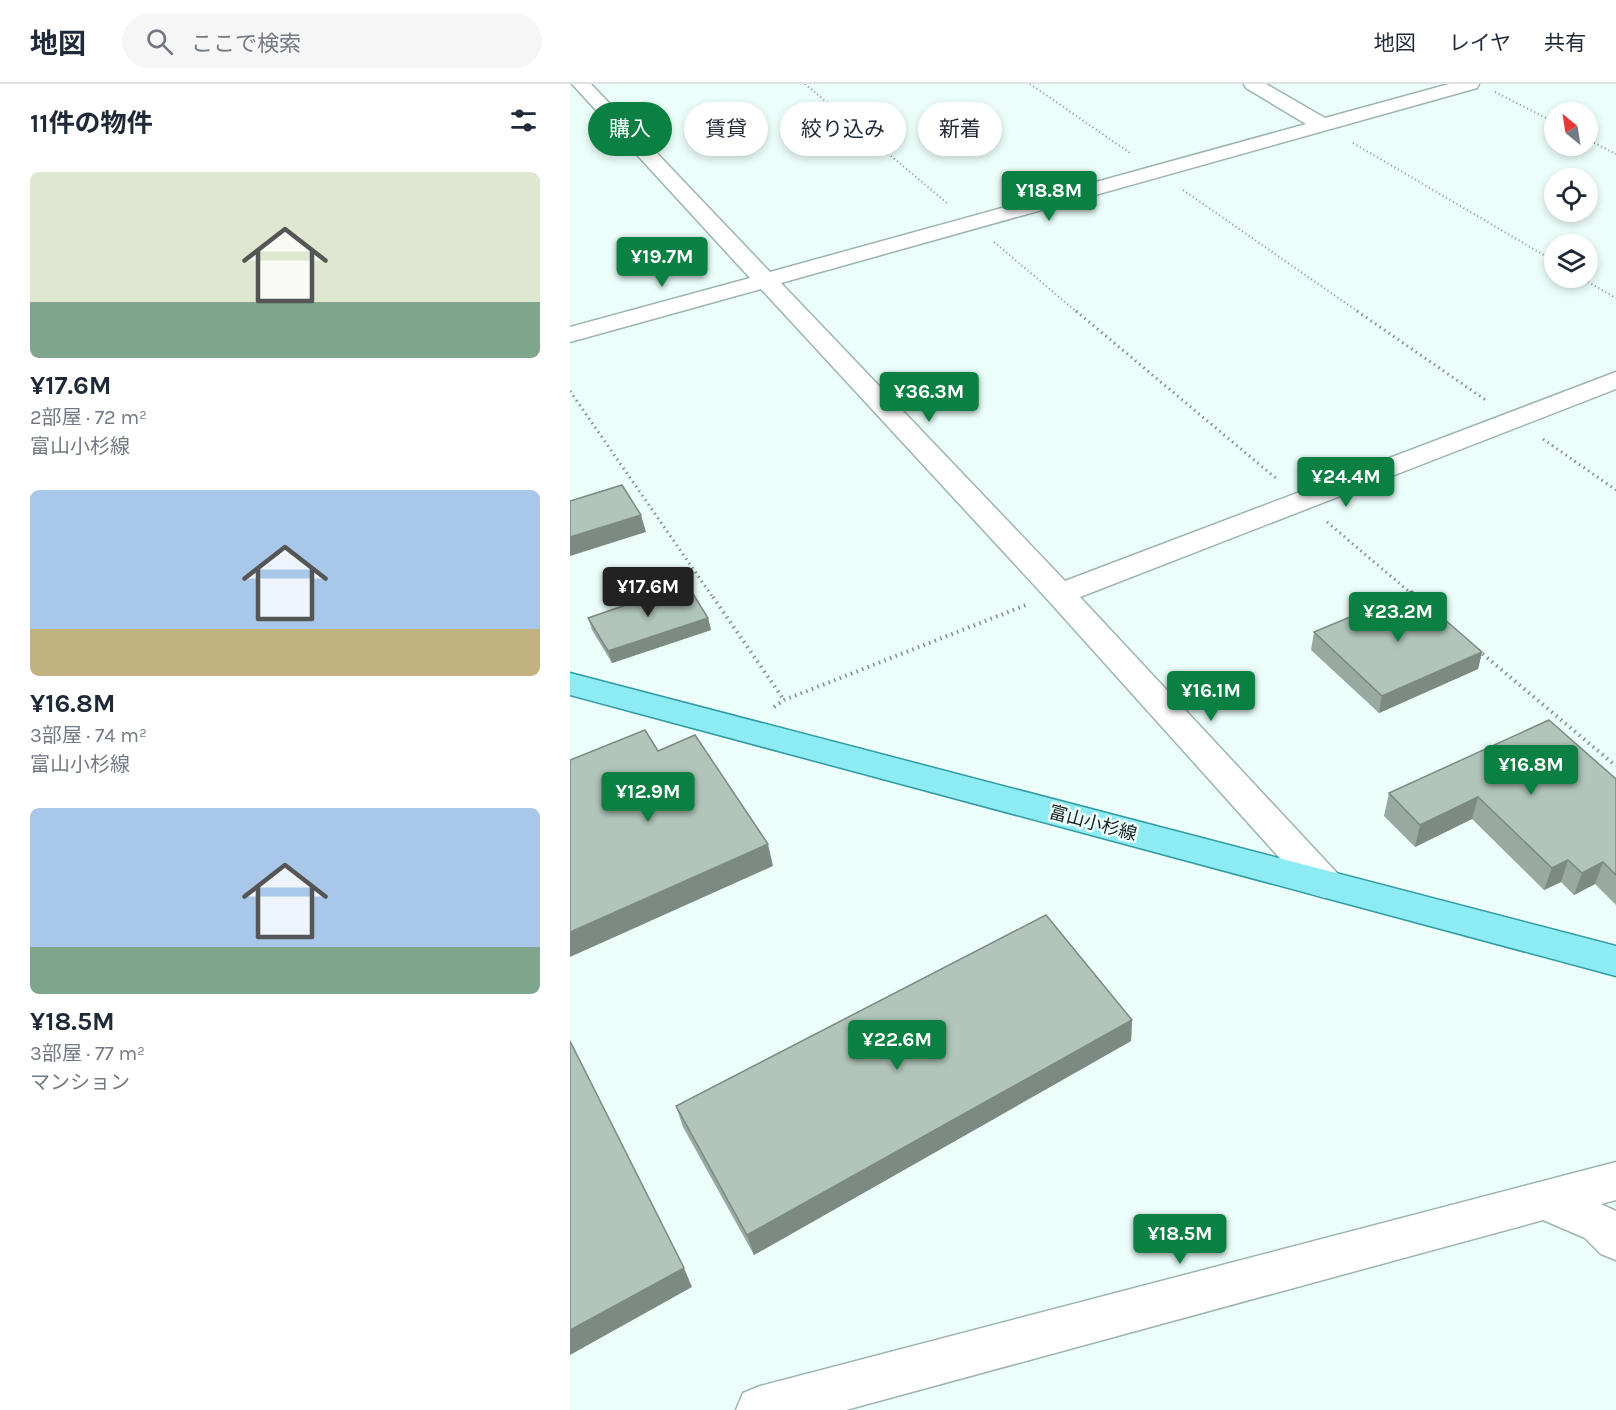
<!DOCTYPE html>
<html lang="ja">
<head>
<meta charset="utf-8">
<style>
  :root { --surface:#fff; --page:#f6f6f7; --text:#1f2937; --muted:#747a83; --line:#e0e1e3; --accent:#0b8043 }
  body { margin:0; font-family:Karla,"Noto Sans JP",sans-serif; background:var(--page); color:var(--text); height:100vh; display:flex; flex-direction:column; font-size:22px; white-space:nowrap }
  * { box-sizing:border-box; margin:0 }
  p { font-size:20px; color:var(--muted) }
  .icon { flex:none; width:33px; height:33px; fill:none; stroke:currentColor; stroke-width:2; stroke-linecap:round; stroke-linejoin:round }
  .map { position:relative; flex:1; overflow:hidden }
  .drawer { display:flex; flex-direction:column; background:var(--surface); width:570px }
  .drawer>* { flex:none }
  .guide { position:absolute; left:18px; top:18px; width:570px; height:54px; display:flex; gap:12px }
  .needle { width:39px; rotate:330deg }
  .fabs { position:absolute; left:974px; top:18px; display:grid; gap:12px }
  .fabs a { display:grid; place-items:center; width:54px; height:54px; border-radius:50%; background:var(--surface); box-shadow:0 3px 9px #0003; font-size:30px }
  .price { position:absolute; translate:-50% -51px; padding:0 14px; border-radius:6px; background:var(--accent); color:#fff; font-size:20px; line-height:39px; filter:drop-shadow(0 2px 3px #0008) }
  .price::after { content:''; position:absolute; left:50%; top:36px; width:18px; height:14px; margin-left:-9px; background:inherit; clip-path:polygon(0 0,100% 0,50% 100%) }
  .price.current { background:#222; color:#fff }
  ul { padding:0; list-style:none }
  li { display:grid; align-content:center; gap:12px; height:318px; padding:0 30px }
  li span { display:grid; place-items:center; height:186px; border-radius:9px; color:#555 }
  li>.icon { margin-inline-start:auto }
  span .icon { width:108px; height:108px; fill:#fffc; stroke-width:1 }
  li b { font-size:26px }
  h2 { display:flex; justify-content:space-between; align-items:center; height:72px; padding:0 30px; font-size:26px }
  .pill { padding:0 21px; border-radius:27px; background:var(--surface); box-shadow:0 3px 9px #0003; font-size:21px; line-height:54px }
  .pill.current { background:var(--accent); color:#fff }
  header { display:flex; align-items:center; gap:36px; box-sizing:border-box; height:84px; padding:0 30px; background:var(--surface); border-bottom:2px solid var(--line) }
  header strong { font-size:28px }
  nav { display:flex; gap:33px; margin-inline-start:auto; font-size:21px }
  .search { width:420px; height:54px; background:var(--page); display:flex; align-items:center; gap:15px; box-sizing:border-box; padding:0 21px; border-radius:33px; color:var(--muted); font-size:22px }
  main { display:flex; flex:1; min-height:0 }
  .map>svg:first-child { display:block }
  .lines { fill:none; stroke-linecap:round; stroke-linejoin:round }
  .minor-casing { stroke:#9db4af; stroke-width:3 }
  .major-casing { stroke:#329ba3; stroke-width:3 }
  .path-far2 { stroke:#83918e; stroke-width:2; stroke-dasharray:1 3; stroke-linecap:butt }
  .path-far1 { stroke:#83918e; stroke-width:3; stroke-dasharray:1.5 4; stroke-linecap:butt }
  .path { stroke:#83918e; stroke-width:4; stroke-dasharray:1.5 4.5; stroke-linecap:butt }
  .minor { fill:#fff; fill-rule:evenodd }
  .major { fill:#8debf3; fill-rule:evenodd }
  .wall { fill:#98a9a0 }
  .shaded-wall { fill:#7c8a82 }
  .building { fill:#b1c5ba; stroke:#7c8a82; stroke-width:1.5 }
  .labels { text-anchor:middle; stroke-width:5; stroke-linejoin:round; paint-order:stroke }
  .street-label { font-size:18px; fill:#161f1d; stroke:#ebfefa }
</style>
</head>
<body>
<header>
<strong>地図</strong>
<div class="search"><svg class="icon" aria-label="search" viewBox="0 0 24 24"><circle cx="10" cy="10" r="6"/><path d="M15 15l6 6"/></svg>ここで検索</div>
<nav><a>地図</a><a>レイヤ</a><a>共有</a></nav>
</header>
<main>
<section class="drawer">
<h2>11件の物件<svg class="icon" aria-label="filters" viewBox="0 0 24 24"><path d="M4 7h16M4 17h16"/><circle cx="9" cy="7" r="2"/><circle cx="15" cy="17" r="2"/></svg></h2>
<ul>
<li><span style="background:linear-gradient(#dfe7d0 70%,#7fa58c 0)"><svg class="icon" aria-label="home" viewBox="0 0 24 24"><path d="M3 11l9-7 9 7M6 9v11h12V9"/></svg></span><div><b>¥17.6M</b><p>2部屋 · 72 m²</p><p>富山小杉線</p></div></li>
<li><span style="background:linear-gradient(#a9c7e8 75%,#c2b280 0)"><svg class="icon" aria-label="home" viewBox="0 0 24 24"><path d="M3 11l9-7 9 7M6 9v11h12V9"/></svg></span><div><b>¥16.8M</b><p>3部屋 · 74 m²</p><p>富山小杉線</p></div></li>
<li><span style="background:linear-gradient(#a9c7e8 75%,#7fa58c 0)"><svg class="icon" aria-label="home" viewBox="0 0 24 24"><path d="M3 11l9-7 9 7M6 9v11h12V9"/></svg></span><div><b>¥18.5M</b><p>3部屋 · 77 m²</p><p>マンション</p></div></li>
</ul>
</section>
<div class="map">
<svg width="1046" height="1326" viewBox="0 0 1046 1326">
  <rect width="100%" height="100%" fill="#ebfefa"/>
  <g class="lines">
    <!-- minor casing -->
    <g class="minor-casing">
      <path id="minor" d="M2,0h19l179,188 536,-148 -60,-36 -2,-4h22l59,34 124,-34h30l-2,4 -696,195 284,298 551,-209v17l-536,208 258,277 5,10 -5,10 -13,4 -13,-4 -265,-295 -286,-310 -191,53v-15l180,-49z
        M1046,1078v38l-15,4 15,7v49l-15,-6 -16,-16 -42,-18 -697,190h-110l7,-17 17,-7z"/>
    </g>
    <!-- major casing -->
    <g class="major-casing">
      <path id="major" d="M0,589l1046,273v30l-1046,-281z"/>
    </g>
    <!-- path-far2 -->
    <path class="path-far2" d="M235,0l142,119
      M460,0l100,69
      M925,8l59,30
      M1017,55l29,15
      M783,59l201,118
      M613,106l177,123
      M424,158l84,71
      M1011,194l35,20"/>
    <!-- path-far1 -->
    <path class="path-far1" d="M506,227l202,169
      M787,227l130,90
      M0,307l144,208
      M973,355l73,51
      M757,438l86,73"/>
    <!-- path -->
    <path class="path" d="M143,513l71,103
      M908,566l138,116
      M204,623l10,-7 242,-95"/>
    <!-- minor -->
    <use href="#minor" class="minor"/>
    <!-- major -->
    <use href="#major" class="major"/>
  </g>
  <!-- wall -->
  <path class="wall" d="M18,534h120l3,12 -99,33 -20,-33z
    M744,548l168,20 -4,17 -99,44 -68,-63z
    M1046,695v126l-21,-21 -21,11 -13,-13 -17,8 -72,-71 -57,28 -31,-31 5,-23z
    M562,936l-1,21 -377,214 -71,-128 -7,-21z"/>
  <!-- shaded-wall -->
  <path class="shaded-wall" d="M71,431l5,17 -76,24v-19z
    M138,534l3,12 -99,33 -4,-12z
    M912,568l-4,17 -99,44 3,-17z
    M908,713l-6,22 -57,28 5,-22z
    M198,760l5,22 -203,91v-25z
    M998,776l-7,22 -17,8 8,-22z
    M1033,778l-8,22 -21,11 8,-22z
    M562,936l-1,21 -377,214 -7,-20z
    M114,1184l8,19 -122,68v-25z"/>
  <!-- building -->
  <path class="building" d="M52,401l19,30 -71,22v-36z
    M117,500l21,34 -100,33 -20,-33z
    M842,507l70,61 -100,44 -68,-64z
    M979,636l67,59v96l-13,-13 -21,11 -14,-13 -16,8 -74,-71 -58,28 -31,-32z
    M75,646l13,21 37,-16 73,109 -198,88v-172z
    M476,831l86,105 -385,215 -71,-129z
    M0,957l114,227 -114,62z"/>
  <g class="labels">
    <!-- street labels -->
    <g class="street-label">
      <text transform="translate(523 739) rotate(15)" y="6">富山小杉線</text>
    </g>
  </g>
</svg>
<div class="fabs">
<a><svg class="needle" viewBox="-14 -14 28 28"><path d="M0-13l5 13h-10z" fill="#e53935"/><path d="M0 13l5-13h-10z" fill="#747a83"/></svg></a>
<a><svg class="icon" aria-label="locate" viewBox="0 0 24 24"><circle cx="12" cy="12" r="6"/><path d="M12 2v4M12 18v4M2 12h4M18 12h4"/></svg></a>
<a><svg class="icon" aria-label="layers" viewBox="0 0 24 24"><path d="M12 4l9 5-9 5-9-5zM3 14l9 5 9-5"/></svg></a>
</div>
<b class="price" style="left:479px;top:138px">¥18.8M</b>
<b class="price" style="left:92px;top:204px">¥19.7M</b>
<b class="price" style="left:359px;top:339px">¥36.3M</b>
<b class="price" style="left:776px;top:424px">¥24.4M</b>
<b class="price current" style="left:78px;top:534px">¥17.6M</b>
<b class="price" style="left:828px;top:559px">¥23.2M</b>
<b class="price" style="left:641px;top:638px">¥16.1M</b>
<b class="price" style="left:961px;top:712px">¥16.8M</b>
<b class="price" style="left:78px;top:739px">¥12.9M</b>
<b class="price" style="left:327px;top:987px">¥22.6M</b>
<b class="price" style="left:610px;top:1181px">¥18.5M</b>
<div class="guide">
<a class="pill current">購入</a>
<a class="pill">賃貸</a>
<a class="pill">絞り込み</a>
<a class="pill">新着</a>
</div>
</div>
</main>
</body>
</html>
